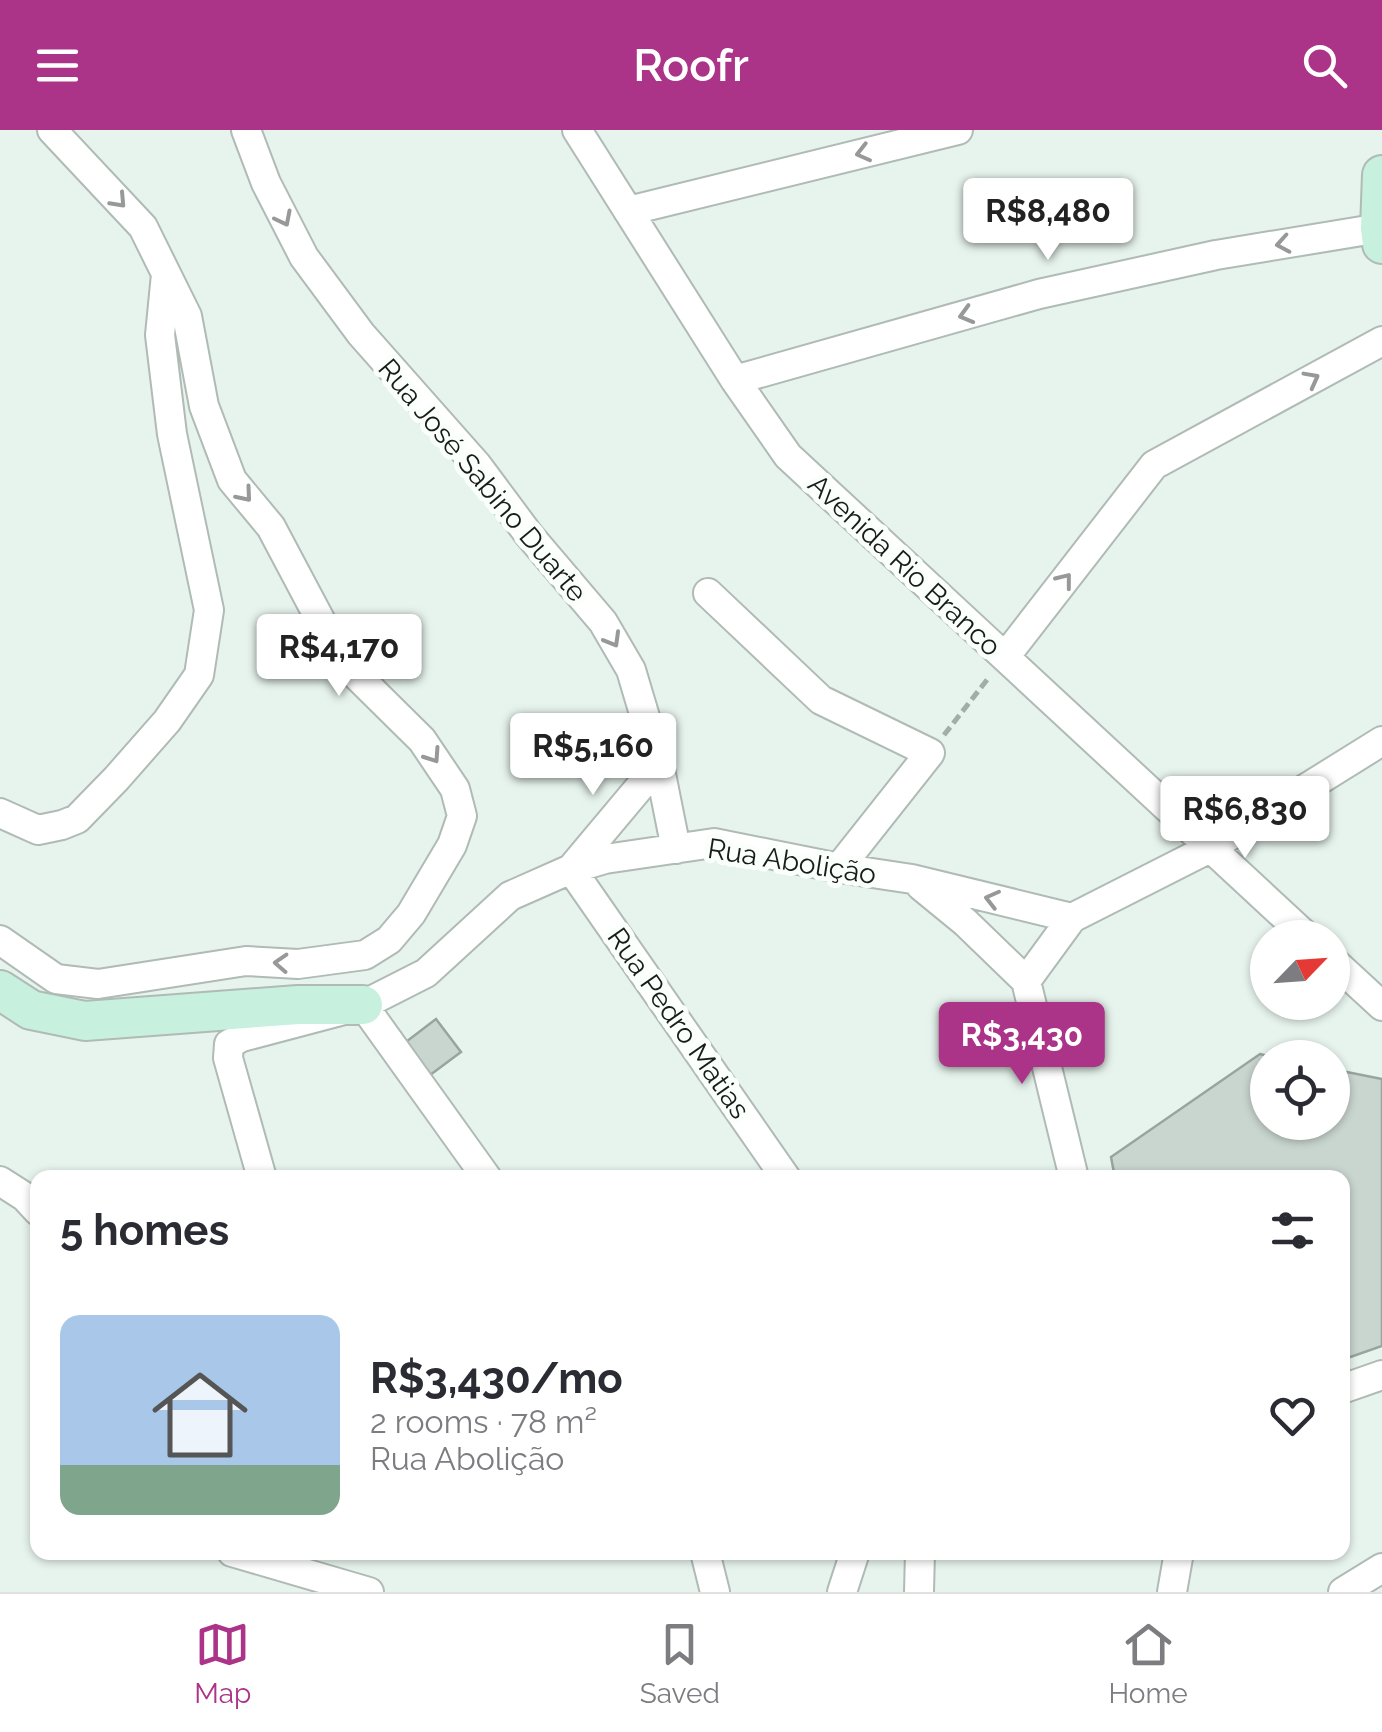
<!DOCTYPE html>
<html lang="en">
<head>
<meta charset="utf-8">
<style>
  :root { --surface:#fff; --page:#f7f7f7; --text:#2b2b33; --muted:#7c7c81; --line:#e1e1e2; --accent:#ab3388 }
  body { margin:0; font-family:Raleway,sans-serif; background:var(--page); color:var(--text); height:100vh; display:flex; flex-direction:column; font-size:38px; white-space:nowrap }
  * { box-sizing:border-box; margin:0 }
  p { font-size:32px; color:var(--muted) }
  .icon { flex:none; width:55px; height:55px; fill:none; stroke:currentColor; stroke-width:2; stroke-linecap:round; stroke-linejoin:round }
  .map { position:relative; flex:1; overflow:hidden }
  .details { position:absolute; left:30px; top:1040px; width:1320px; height:390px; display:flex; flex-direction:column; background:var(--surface); border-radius:20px; box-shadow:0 2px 8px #0004 }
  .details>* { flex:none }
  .needle { width:65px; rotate:65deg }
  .fabs { position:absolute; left:1250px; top:790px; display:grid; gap:20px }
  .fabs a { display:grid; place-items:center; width:100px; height:100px; border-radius:50%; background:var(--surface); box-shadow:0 2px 8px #0004; font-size:50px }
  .price { position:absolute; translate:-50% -85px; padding:0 22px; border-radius:10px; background:#fff; color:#222; font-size:32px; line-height:65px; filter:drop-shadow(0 2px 5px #0008) }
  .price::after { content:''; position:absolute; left:50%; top:60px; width:30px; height:22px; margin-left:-15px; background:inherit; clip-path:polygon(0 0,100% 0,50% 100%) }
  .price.selected { background:var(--accent); color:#fff }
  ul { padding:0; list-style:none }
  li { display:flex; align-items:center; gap:30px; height:250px; padding:0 30px }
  li span { display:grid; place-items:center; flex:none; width:280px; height:200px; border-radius:20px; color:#555 }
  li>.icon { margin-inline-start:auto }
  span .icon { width:120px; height:120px; fill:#fffc; stroke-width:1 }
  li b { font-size:42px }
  h2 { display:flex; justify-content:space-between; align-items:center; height:120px; padding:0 30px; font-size:42px }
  header { display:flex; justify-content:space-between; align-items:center; height:130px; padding:0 30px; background:var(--accent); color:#fff; font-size:45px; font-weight:600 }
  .tabs { display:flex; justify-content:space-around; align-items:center; height:140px; border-top:2px solid var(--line); background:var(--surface); font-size:28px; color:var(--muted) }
  .tabs a { display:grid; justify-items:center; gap:5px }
  .tabs .selected { color:var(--accent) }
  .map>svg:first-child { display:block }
  .building { fill:#c9d5cf; stroke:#98a49d; stroke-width:2.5 }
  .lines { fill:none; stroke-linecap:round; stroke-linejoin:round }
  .street-casing { stroke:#afbbb4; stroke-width:32 }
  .secondary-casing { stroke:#afbbb4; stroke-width:42 }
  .path { stroke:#a3ada7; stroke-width:5; stroke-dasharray:10 5; stroke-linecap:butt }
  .street { stroke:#fff; stroke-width:28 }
  .secondary { stroke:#c7f0df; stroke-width:38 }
  .oneway { stroke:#979998 }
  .labels { text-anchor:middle; stroke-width:10; stroke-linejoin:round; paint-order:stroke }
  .street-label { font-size:28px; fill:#171c19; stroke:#fafffc }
</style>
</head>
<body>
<header><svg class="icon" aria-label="menu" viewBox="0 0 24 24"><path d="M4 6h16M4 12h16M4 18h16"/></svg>Roofr<svg class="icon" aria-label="search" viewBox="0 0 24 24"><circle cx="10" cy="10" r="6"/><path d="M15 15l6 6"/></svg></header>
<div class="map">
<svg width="1382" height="1462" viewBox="0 0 1382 1462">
  <rect width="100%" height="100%" fill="#e7f4ed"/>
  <!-- building -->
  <path class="building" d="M436,889l25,33 -39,29 -24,-33z
    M1260,924l16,4h-8v64h64v-53l50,10v267l-40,14v-182h-227l-4,-21z"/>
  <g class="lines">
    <!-- street casing -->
    <g class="street-casing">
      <path id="street" d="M246,0l20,53 38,74 57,77 116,131 52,70 74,87 28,48 28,94 17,85
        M577,0l158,250 53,76 520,482
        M628,81l330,-81
        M735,250l304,-86 177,-39 164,-27
        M708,463l113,107 109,53 -91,115
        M1005,527l149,-192 228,-124
        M659,634l-88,105 215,309
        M0,683l38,17 24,-5 15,-6 39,-40 51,-58 32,-46 10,-65 -37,-176 -12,-99 6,-61
        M921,756l44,36 61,59 48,197
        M0,810l56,39 42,5 148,-23 52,3 67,-9 24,-15 22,-26 41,-69 10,-29 -7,-27 -33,-49 -80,-79 -71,-134 -39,-47 -28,-74 -17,-90 -44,-89 -91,-97
        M1332,830l50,46
        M1026,851l46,-63 138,-70 172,-107
        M363,875l124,173
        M262,1048l-34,-120 1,-14 13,-7 121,-32 63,-32 84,-77 61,-27 34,-10 109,-16 125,25 73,11 160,39
        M0,1051l25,16 13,14
        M1342,1259l40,-14
        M232,1422l137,40
        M705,1422l10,40
        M842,1462l13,-40
        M919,1462l1,-40
        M1172,1462l7,-40
        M1343,1462l39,-24"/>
    </g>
    <!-- secondary casing -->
    <g class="secondary-casing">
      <path id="secondary" d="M1382,45l-2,53 2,16
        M0,860l31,20 54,11 213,-16h65"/>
    </g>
    <!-- path -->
    <path class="path" d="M944,605l46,-59"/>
    <!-- street -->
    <use href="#street" class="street"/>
    <!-- secondary -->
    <use href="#secondary" class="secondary"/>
  </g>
  <!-- one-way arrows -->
  <defs><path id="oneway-chevron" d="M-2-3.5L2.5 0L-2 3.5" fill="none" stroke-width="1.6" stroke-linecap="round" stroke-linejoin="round" transform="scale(2.5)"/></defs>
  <g class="oneway">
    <use href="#oneway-chevron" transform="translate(863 23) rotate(166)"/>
    <use href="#oneway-chevron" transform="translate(119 71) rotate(47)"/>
    <use href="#oneway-chevron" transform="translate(284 89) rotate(63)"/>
    <use href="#oneway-chevron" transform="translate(1283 114) rotate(170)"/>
    <use href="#oneway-chevron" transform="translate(966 185) rotate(164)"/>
    <use href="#oneway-chevron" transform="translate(1312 249) rotate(-28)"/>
    <use href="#oneway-chevron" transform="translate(245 365) rotate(50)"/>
    <use href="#oneway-chevron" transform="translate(1065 450) rotate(-52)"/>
    <use href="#oneway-chevron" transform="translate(613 510) rotate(60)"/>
    <use href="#oneway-chevron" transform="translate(433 626) rotate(56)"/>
    <use href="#oneway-chevron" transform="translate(992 769) rotate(-166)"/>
    <use href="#oneway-chevron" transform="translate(281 833) rotate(-177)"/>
  </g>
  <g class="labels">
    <!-- street labels -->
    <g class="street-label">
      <text transform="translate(483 350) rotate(50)" y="10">Rua José Sabino Duarte</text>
      <text transform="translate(905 435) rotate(43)" y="10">Avenida Rio Branco</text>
      <text transform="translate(792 731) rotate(9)" y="10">Rua Abolição</text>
      <text transform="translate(679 893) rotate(55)" y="10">Rua Pedro Matias</text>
    </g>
  </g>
</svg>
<div class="fabs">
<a><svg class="needle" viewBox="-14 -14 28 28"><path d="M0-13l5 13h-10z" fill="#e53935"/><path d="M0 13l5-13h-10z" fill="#7c7c81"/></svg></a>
<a><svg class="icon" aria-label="locate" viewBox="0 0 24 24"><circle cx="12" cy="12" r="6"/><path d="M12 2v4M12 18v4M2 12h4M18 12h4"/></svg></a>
</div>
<b class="price" style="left:1048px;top:133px">R$8,480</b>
<b class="price" style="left:339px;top:569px">R$4,170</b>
<b class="price" style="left:593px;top:668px">R$5,160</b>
<b class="price" style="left:1245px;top:731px">R$6,830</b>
<b class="price selected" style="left:1022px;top:957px">R$3,430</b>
<section class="details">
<h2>5 homes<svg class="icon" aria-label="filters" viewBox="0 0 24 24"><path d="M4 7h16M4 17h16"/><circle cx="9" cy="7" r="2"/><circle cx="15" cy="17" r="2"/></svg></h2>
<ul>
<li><span style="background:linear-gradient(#a9c7e8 75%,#7fa58c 0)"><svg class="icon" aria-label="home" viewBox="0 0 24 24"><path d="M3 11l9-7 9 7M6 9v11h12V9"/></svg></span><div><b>R$3,430/mo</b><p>2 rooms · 78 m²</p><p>Rua Abolição</p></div><svg class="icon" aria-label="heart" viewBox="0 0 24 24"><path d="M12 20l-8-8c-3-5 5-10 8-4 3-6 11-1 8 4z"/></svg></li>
</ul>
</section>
</div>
<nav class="tabs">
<a class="selected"><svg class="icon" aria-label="map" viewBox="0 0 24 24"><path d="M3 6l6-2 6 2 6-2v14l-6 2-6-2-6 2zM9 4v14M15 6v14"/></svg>Map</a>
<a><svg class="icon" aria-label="saved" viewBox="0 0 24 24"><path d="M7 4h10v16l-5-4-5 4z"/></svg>Saved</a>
<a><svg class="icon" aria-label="home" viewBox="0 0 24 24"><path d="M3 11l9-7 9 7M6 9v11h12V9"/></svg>Home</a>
</nav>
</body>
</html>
